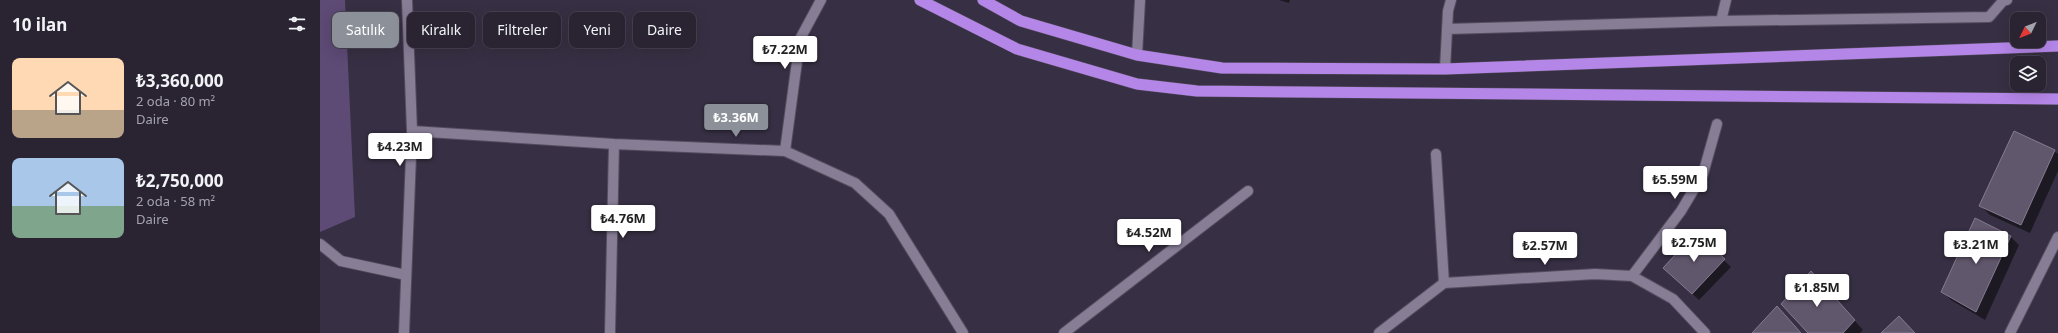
<!DOCTYPE html>
<html lang="tr">
<head>
<meta charset="utf-8">
<style>
  :root { --surface:#292332; --page:#352f3e; --text:#f1f3f6; --muted:#a5a4ac; --line:#45404d; --accent:#8c9099 }
  body { margin:0; font-family:"Noto Sans",sans-serif; background:var(--page); color:var(--text); height:100vh; display:flex; flex-direction:column; font-size:15px; white-space:nowrap }
  * { box-sizing:border-box; margin:0 }
  p { font-size:13px; color:var(--muted) }
  .icon { flex:none; width:22px; height:22px; fill:none; stroke:currentColor; stroke-width:2; stroke-linecap:round; stroke-linejoin:round }
  .map { position:relative; flex:1; overflow:hidden }
  .panel { display:flex; flex-direction:column; background:var(--surface); width:320px }
  .panel>* { flex:none }
  .top-card { position:absolute; left:12px; top:12px; width:380px; height:36px; display:flex; gap:8px }
  .needle { width:26px; rotate:227deg }
  .fabs { position:absolute; left:1690px; top:12px; display:grid; gap:8px }
  .fabs a { display:grid; place-items:center; width:36px; height:36px; border-radius:8px; background:var(--surface); box-shadow:0 4px 16px #0002,0 0 0 1px var(--line); font-size:20px }
  .price { position:absolute; translate:-50% -34px; padding:0 9px; border-radius:4px; background:#fff; color:#222; font-size:13px; line-height:26px; filter:drop-shadow(0 1px 2px #0008) }
  .price::after { content:''; position:absolute; left:50%; top:24px; width:12px; height:9px; margin-left:-6px; background:inherit; clip-path:polygon(0 0,100% 0,50% 100%) }
  .price.active { background:var(--accent); color:#fff }
  ul { padding:0; list-style:none }
  li { display:flex; align-items:center; gap:12px; height:100px; padding:0 12px }
  li span { display:grid; place-items:center; flex:none; width:112px; height:80px; border-radius:8px; color:#555 }
  li>.icon { margin-inline-start:auto }
  span .icon { width:48px; height:48px; fill:#fffc; stroke-width:1 }
  li b { font-size:17px }
  h2 { display:flex; justify-content:space-between; align-items:center; height:48px; padding:0 12px; font-size:17px }
  .pill { padding:0 14px; border-radius:8px; background:var(--surface); box-shadow:0 4px 16px #0002,0 0 0 1px var(--line); font-size:14px; line-height:36px }
  .pill.active { background:var(--accent); color:#fff }
  main { display:flex; flex:1; min-height:0 }
  .map>svg:first-child { display:block }
  .green { fill:#5d4a75 }
  .shadow { fill:#0007 }
  .building { fill:#61576d; stroke:#847b92 }
  .lines { fill:none; stroke-linecap:round; stroke-linejoin:round }
  .service-casing { stroke:#544c5e; stroke-width:12 }
  .minor-casing { stroke:#544c5e; stroke-width:12 }
  .tertiary-casing { stroke:#544c5e; stroke-width:12 }
  .trunk-casing { stroke:#544c5e; stroke-width:12 }
  .service { stroke:#877d95; stroke-width:10 }
  .minor { stroke:#877d95; stroke-width:10 }
  .tertiary { stroke:#877d95; stroke-width:10 }
  .trunk { stroke:#b486e8; stroke-width:11 }
</style>
</head>
<body>
<main>
<section class="panel">
<h2>10 ilan<svg class="icon" aria-label="filters" viewBox="0 0 24 24"><path d="M4 7h16M4 17h16"/><circle cx="9" cy="7" r="2"/><circle cx="15" cy="17" r="2"/></svg></h2>
<ul>
<li><span style="background:linear-gradient(#ffd9b3 65%,#b9a48a 0)"><svg class="icon" aria-label="home" viewBox="0 0 24 24"><path d="M3 11l9-7 9 7M6 9v11h12V9"/></svg></span><div><b>₺3,360,000</b><p>2 oda · 80 m²</p><p>Daire</p></div></li>
<li><span style="background:linear-gradient(#a9c7e8 60%,#7fa58c 0)"><svg class="icon" aria-label="home" viewBox="0 0 24 24"><path d="M3 11l9-7 9 7M6 9v11h12V9"/></svg></span><div><b>₺2,750,000</b><p>2 oda · 58 m²</p><p>Daire</p></div></li>
</ul>
</section>
<div class="map">
<svg width="1738" height="333" viewBox="0 0 1738 333">
  <rect width="100%" height="100%" fill="#372f43"/>
  <!-- green -->
  <path class="green" d="M0,0h25l10,217 -35,15z"/>
  <!-- shadow -->
  <path class="shadow" d="M959,0h11l-1,3z
    M1734,151l4,3v17l-28,62 -40,-18 -9,-9z
    M1376,234l35,33 -32,33 -28,-26z
    M1690,236l9,9 -34,75 -34,-20 -9,-9z
    M1500,282l43,48 -3,3h-50z"/>
  <!-- building -->
  <path class="building" d="M1694,131l41,19 -34,75 -42,-19z
    M1655,218l36,18 -35,76 -35,-20z
    M1376,232l29,27 -33,35 -29,-26z
    M1491,271l44,49 -12,13h-35l-27,-29z
    M1457,306l24,27h-49z
    M1579,316l16,17h-34z"/>
  <g class="lines">
    <!-- service casing -->
    <g class="service-casing">
      <path id="service" d="M1116,154l8,129"/>
    </g>
    <!-- minor casing -->
    <g class="minor-casing">
      <path id="minor" d="M1401,21l5,-21
        M1127,29l274,-8 268,-4 14,-16 4,-1
        M817,55l3,-55
        M1125,69l3,-58 3,-11
        M92,131l202,13 171,7 70,32 34,31 74,119
        M465,151l15,-112 21,-39
        M0,244l21,17 65,14
        M1312,276l49,-65 22,-37 14,-50
        M290,333l4,-189
        M744,333l184,-142
        M1059,333l65,-50 151,-9 37,2 41,23 32,34
        M1690,333l48,-96"/>
    </g>
    <!-- tertiary casing -->
    <g class="tertiary-casing">
      <path id="tertiary" d="M84,333l8,-202 -5,-131"/>
    </g>
    <!-- trunk casing -->
    <g class="trunk-casing">
      <path id="trunk" d="M600,0l97,49 120,35 60,7 861,8
        M663,0l38,21 116,34 85,13 223,1 613,-23"/>
    </g>
    <!-- service -->
    <use href="#service" class="service"/>
    <!-- minor -->
    <use href="#minor" class="minor"/>
    <!-- tertiary -->
    <use href="#tertiary" class="tertiary"/>
    <!-- trunk -->
    <use href="#trunk" class="trunk"/>
  </g>
</svg>
<div class="fabs">
<a><svg class="needle" viewBox="-14 -14 28 28"><path d="M0-13l5 13h-10z" fill="#e53935"/><path d="M0 13l5-13h-10z" fill="#a5a4ac"/></svg></a>
<a><svg class="icon" aria-label="layers" viewBox="0 0 24 24"><path d="M12 4l9 5-9 5-9-5zM3 14l9 5 9-5"/></svg></a>
</div>
<b class="price" style="left:465px;top:70px">₺7.22M</b>
<b class="price active" style="left:416px;top:138px">₺3.36M</b>
<b class="price" style="left:80px;top:167px">₺4.23M</b>
<b class="price" style="left:1355px;top:200px">₺5.59M</b>
<b class="price" style="left:303px;top:239px">₺4.76M</b>
<b class="price" style="left:829px;top:253px">₺4.52M</b>
<b class="price" style="left:1374px;top:263px">₺2.75M</b>
<b class="price" style="left:1656px;top:265px">₺3.21M</b>
<b class="price" style="left:1225px;top:266px">₺2.57M</b>
<b class="price" style="left:1497px;top:308px">₺1.85M</b>
<div class="top-card">
<a class="pill active">Satılık</a>
<a class="pill">Kiralık</a>
<a class="pill">Filtreler</a>
<a class="pill">Yeni</a>
<a class="pill">Daire</a>
</div>
</div>
</main>
</body>
</html>
